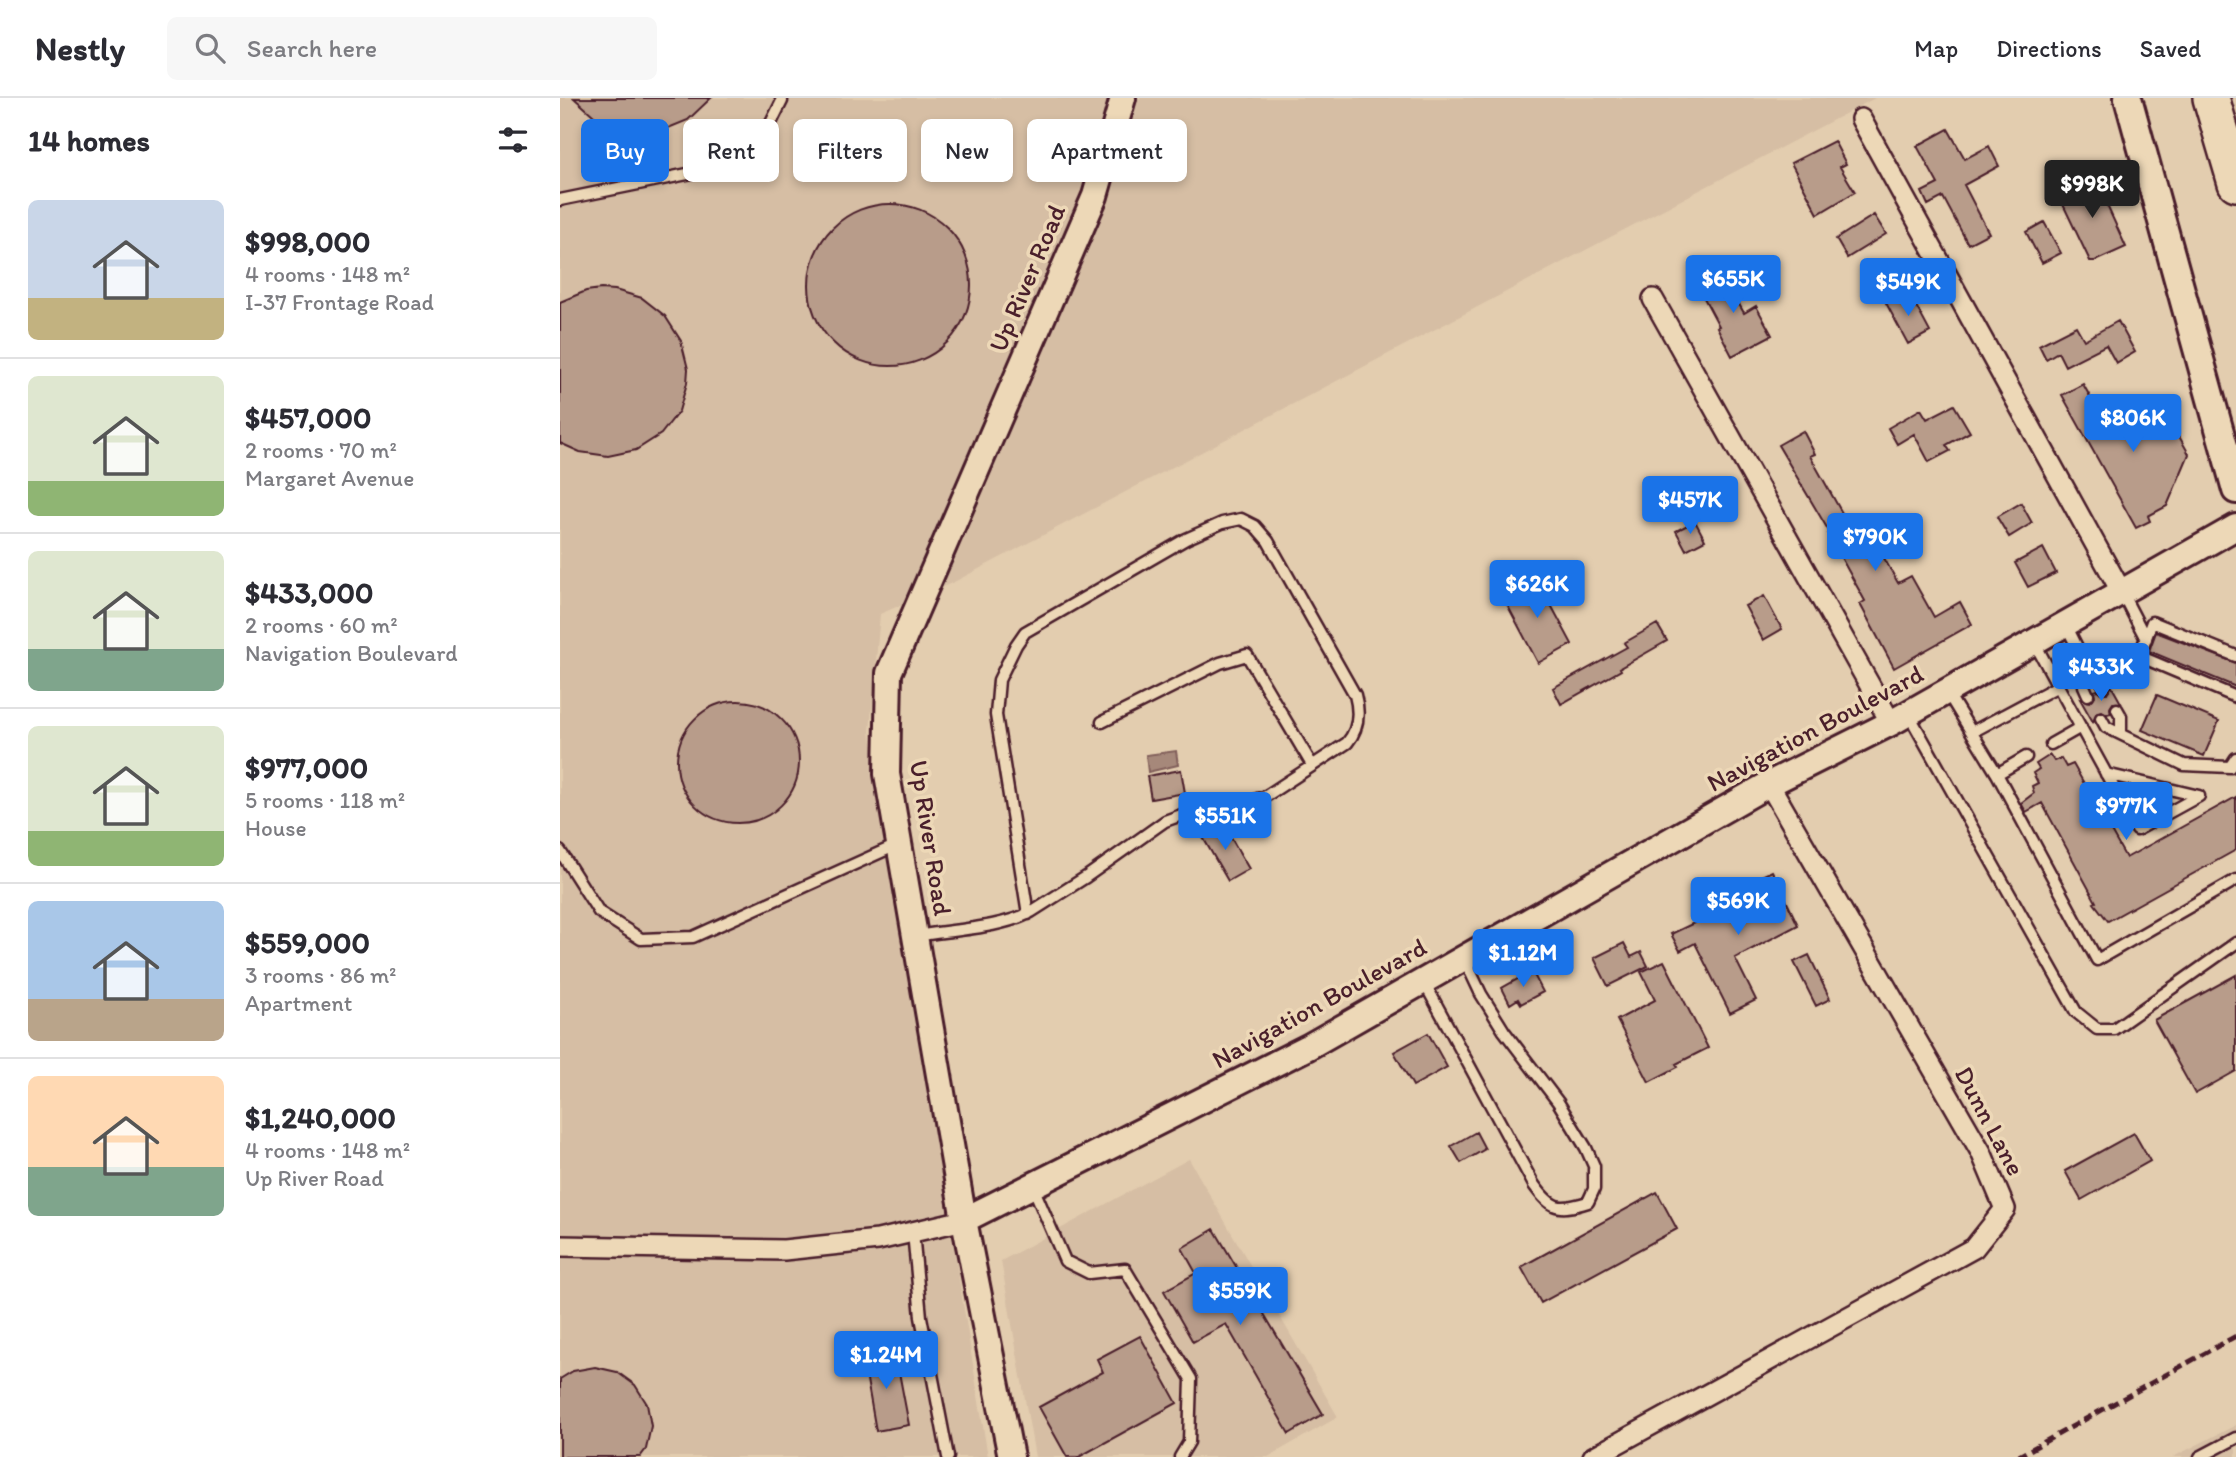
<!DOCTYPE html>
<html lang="en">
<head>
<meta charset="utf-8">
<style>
  :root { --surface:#fff; --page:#f7f7f7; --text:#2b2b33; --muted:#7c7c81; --line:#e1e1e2; --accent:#1a73e8 }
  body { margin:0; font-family:Itim,sans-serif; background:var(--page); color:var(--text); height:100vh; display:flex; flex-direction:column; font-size:26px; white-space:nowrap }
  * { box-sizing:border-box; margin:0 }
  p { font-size:23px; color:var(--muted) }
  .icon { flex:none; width:38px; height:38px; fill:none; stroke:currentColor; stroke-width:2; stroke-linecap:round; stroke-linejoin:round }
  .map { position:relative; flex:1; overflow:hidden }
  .details { display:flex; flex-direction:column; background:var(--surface); width:560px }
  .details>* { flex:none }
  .guide { position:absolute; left:21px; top:21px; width:665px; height:63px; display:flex; gap:14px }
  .price { position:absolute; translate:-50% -60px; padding:0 16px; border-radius:7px; background:var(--accent); color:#fff; font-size:23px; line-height:46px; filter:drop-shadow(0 2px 4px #0008) }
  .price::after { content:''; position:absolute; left:50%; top:42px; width:21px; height:16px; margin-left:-10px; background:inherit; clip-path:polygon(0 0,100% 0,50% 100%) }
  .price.selected { background:#222; color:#fff }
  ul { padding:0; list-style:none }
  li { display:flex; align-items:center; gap:21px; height:175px; padding:0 28px }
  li+li { border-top:2px solid var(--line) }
  li span { display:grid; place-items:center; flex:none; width:196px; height:140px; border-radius:10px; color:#555 }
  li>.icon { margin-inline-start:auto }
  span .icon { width:84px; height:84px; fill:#fffc; stroke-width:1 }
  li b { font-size:30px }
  h2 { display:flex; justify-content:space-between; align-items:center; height:84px; padding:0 28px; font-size:30px }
  .chip { padding:0 24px; border-radius:10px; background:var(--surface); box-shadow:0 4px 10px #0003; font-size:24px; line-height:63px }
  .chip.selected { background:var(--accent); color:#fff }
  header { display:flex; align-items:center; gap:42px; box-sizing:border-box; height:98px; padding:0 35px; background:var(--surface); border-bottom:2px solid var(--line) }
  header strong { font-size:33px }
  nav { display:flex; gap:38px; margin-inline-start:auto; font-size:24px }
  .search { width:490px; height:63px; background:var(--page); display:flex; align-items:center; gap:18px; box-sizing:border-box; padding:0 24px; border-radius:10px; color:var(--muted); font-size:26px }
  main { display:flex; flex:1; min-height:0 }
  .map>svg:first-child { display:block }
  .built { fill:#d6bea4 }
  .water { fill:#a6887a; stroke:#815e5a; stroke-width:2 }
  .building { fill:#b89c8a; stroke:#4a1f2b; stroke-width:2 }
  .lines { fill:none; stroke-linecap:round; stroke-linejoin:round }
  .service-casing { stroke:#4a1f2b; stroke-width:15 }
  .minor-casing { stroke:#4a1f2b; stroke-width:24 }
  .tertiary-casing { stroke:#4a1f2b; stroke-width:30 }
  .secondary-casing { stroke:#4a1f2b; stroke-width:32 }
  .motorway-casing { stroke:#4a1f2b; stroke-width:40 }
  .service { stroke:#edd8b7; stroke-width:10 }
  .minor { stroke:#edd8b7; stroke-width:19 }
  .tertiary { stroke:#edd8b7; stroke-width:24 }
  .secondary { stroke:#edd8b7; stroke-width:26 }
  .motorway { stroke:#edd8b7; stroke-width:35 }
  .rail { stroke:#4a1f2b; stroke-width:5; stroke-dasharray:10 5; stroke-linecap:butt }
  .labels { text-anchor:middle; stroke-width:7; stroke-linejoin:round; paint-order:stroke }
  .street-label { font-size:26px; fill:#4a1f2b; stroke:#edd8b7 }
</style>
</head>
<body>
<header>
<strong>Nestly</strong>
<div class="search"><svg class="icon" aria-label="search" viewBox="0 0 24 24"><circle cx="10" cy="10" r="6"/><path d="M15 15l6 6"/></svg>Search here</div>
<nav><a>Map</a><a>Directions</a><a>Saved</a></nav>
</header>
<main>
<section class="details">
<h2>14 homes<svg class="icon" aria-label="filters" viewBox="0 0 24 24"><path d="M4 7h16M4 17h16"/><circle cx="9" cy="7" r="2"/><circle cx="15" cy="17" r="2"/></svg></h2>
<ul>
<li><span style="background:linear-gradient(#c9d6e8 70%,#c2b280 0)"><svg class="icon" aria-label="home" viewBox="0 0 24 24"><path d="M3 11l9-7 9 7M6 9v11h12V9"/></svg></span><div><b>$998,000</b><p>4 rooms · 148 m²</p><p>I-37 Frontage Road</p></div></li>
<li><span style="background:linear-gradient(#dfe7d0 75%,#8fb573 0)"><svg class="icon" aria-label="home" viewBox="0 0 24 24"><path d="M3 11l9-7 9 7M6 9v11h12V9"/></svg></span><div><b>$457,000</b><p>2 rooms · 70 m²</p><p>Margaret Avenue</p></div></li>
<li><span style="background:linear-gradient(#dfe7d0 70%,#7fa58c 0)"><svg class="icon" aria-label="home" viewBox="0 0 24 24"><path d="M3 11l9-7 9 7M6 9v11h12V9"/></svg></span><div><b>$433,000</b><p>2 rooms · 60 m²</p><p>Navigation Boulevard</p></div></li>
<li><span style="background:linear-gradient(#dfe7d0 75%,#8fb573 0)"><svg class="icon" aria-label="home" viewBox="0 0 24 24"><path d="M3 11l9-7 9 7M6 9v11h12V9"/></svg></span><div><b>$977,000</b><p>5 rooms · 118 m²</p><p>House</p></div></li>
<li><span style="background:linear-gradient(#a9c7e8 70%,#b9a48a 0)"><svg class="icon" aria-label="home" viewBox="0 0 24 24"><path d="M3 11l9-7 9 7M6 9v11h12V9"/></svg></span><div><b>$559,000</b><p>3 rooms · 86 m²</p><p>Apartment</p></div></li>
<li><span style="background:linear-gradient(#ffd9b3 65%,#7fa58c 0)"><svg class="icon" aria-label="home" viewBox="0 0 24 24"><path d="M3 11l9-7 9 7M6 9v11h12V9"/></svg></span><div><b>$1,240,000</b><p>4 rooms · 148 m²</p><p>Up River Road</p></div></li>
</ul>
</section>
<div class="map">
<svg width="1676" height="1359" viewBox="0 0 1676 1359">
  <rect width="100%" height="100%" fill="#e3cdaf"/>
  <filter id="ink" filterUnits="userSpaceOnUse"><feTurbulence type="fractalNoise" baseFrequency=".0143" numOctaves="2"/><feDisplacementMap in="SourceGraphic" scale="14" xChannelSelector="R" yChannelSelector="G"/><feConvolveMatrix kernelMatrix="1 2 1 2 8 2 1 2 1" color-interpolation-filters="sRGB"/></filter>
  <g filter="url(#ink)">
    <!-- built -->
    <path class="built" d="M0,0h1315l-921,484 -74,32 -10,117 118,726h-428z
      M629,1061l149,258 -70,40h-233l-34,-196z
      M1676,1327v32h-63z"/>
    <!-- water -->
    <path class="water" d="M616,653l2,14 -30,7 -2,-17z"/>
    <!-- building -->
    <path class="building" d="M14,0h137l-23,22 -27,11 -14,2 -28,-4 -13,-5 -12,-8z
      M1388,31l17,30 24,-13 10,20 -35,19 25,48 -21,11 -25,-47 -15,8 -6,-13 16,-8 -21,-38z
      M1274,43l12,23 -6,3 15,25 -37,22 -27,-51z
      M1534,79l32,70 -31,14h-5l-32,-67z
      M249 187a81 81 0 1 1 162 0a81 81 0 1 1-162 0Z
      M1314,117l12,19 -39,24 -11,-19z
      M1484,124l17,31 -19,10 -16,-31z
      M1160,172l24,43 12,-7 16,29 -40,21 -15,-29 2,-1 -23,-43z
      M41,191l14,1 27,8 23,18 16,25 7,28 -1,14 -8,28 -18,23 -25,16 -28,6 -28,-4 -20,-9v-141l26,-11z
      M1348,193l22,41 -22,12 -22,-41z
      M1558,223l17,31 -19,11 -10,-18 -41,21 -7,-14 -12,7 -7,-14 37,-19 8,14z
      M1523,286l10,18 4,-3 18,31 46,-26 28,50 -22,52 -19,10 2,5 -14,7 -74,-133z
      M1394,307l16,27 -24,13 4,6 -21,11 -15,-28 -17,10 -9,-16 33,-19 6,10z
      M1243,333l12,23 -5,2 37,66 5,-2 20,33 7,-4 19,34 13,-7 23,41 26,-15 12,22 -78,44 -34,-64 5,-3 -37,-67 2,-1 -52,-88z
      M1461,405l11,20 -23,14 -12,-20z
      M1135,423l10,19 -19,10 -10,-19z
      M1483,450l13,25 -28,14 -13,-24z
      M976,479l36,67 -34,19 -36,-68z
      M1204,498l18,33 -19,11 -18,-34z
      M1097,526l10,17 -47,27 1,2 -60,34 -8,-16 74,-41 -3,-4z
      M1596,534l80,31v24l-87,-36z
      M1551,587l10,18h-8l-3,5 1,5 -4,1 -5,-3 -5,1 -4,10 -13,-23 10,3 5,-6 -1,-5 3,-1 4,3h6z
      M1597,597l62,26 -15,35 -62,-26z
      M117 664a61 61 0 1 1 122 0a61 61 0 1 1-122 0Z
      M1490,657l4,6 7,-3 5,9 7,-3 53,94 110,-61v53l-128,71 -14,-18 2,-1 -54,-99 -16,9 -5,-9 13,-10 -2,-7 6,-3 -5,-10 6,-4 -3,-5z
      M621,672l4,23 -34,6 -4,-23z
      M662,724l27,47 -21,12 -27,-47z
      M1212,773l26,54 -63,33 21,42 -26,13 -35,-70 -15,8 -9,-17 90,-43 -6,-12z
      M1064,845l7,14 10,-5 7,14 -40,20 -14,-28z
      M1249,857l21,44 -14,7 -22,-44z
      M1104,863l44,87 -32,16 2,3 -29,15 -32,-62 38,-20 -14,-28z
      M972,873l11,21 -22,12 -3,-5 -8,5 -8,-16z
      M1676,877v96l-41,23 -41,-74z
      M868,935l19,34 -34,19 -19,-34z
      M916,1034l9,17 -24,14 -10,-17z
      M1574,1035l16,28 -69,39 -16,-29z
      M1097,1094l20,37 -136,74 -20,-36z
      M654,1131l109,185 -34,20 -63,-110 -33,18 -29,-51 32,-18 -14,-25z
      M580,1238l37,67 -98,54h-12l-28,-50 64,-35 -6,-13z
      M335,1253l14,74 -33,6 -13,-74z
      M35,1269l22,5 18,13 12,19 4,22 -5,23 -6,8h-80v-78l13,-8z"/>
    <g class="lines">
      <!-- service casing -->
      <g class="service-casing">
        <path id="service" d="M0,102l147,-30 48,-15 27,-54 -1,-3
          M1561,493l25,48
          M1506,527l22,44 12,9 4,8
          M1474,544l103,188 62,-34 -93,-22
          M1676,558l-84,-34 -13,34 97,41
          M1540,580l39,-22
          M1387,594l50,82 100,186 139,-80
          M1528,597l-4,-9 4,-17
          M1557,611l4,7v18
          M1348,615l168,299 21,17h17l122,-86
          M1541,620l5,9 78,38 46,2 6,-9
          M542,624l118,-59 27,-8 65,110
          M1412,634l86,-46
          M1491,646l30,-17
          M1437,676l29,-17
          M0,753l39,61 42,27 52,-2 206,-93
          M356,838c34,-6 87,-8 115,-24l55,-35 79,-56 41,-15 42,-4 18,-6 81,-53c12,-14 13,-30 8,-48l-87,-154 -13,-15 -14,-7 -19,4 -36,16 -161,93 -9,13 -17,35 -3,35 32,199
          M864,884l110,203c18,25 25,26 54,17l6,-13v-23l-8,-18 -28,-46 -54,-71 -23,-37 -17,-36
          M473,1089l32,74 24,12 36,-4 66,110 -2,63 -9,15
          M353,1134l8,85 27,140
          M1640,1359l36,-19"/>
      </g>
      <!-- minor casing -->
      <g class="minor-casing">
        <path id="minor" d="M1301,21l260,472
          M1093,201l238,424
          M0,1148l224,4 94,-10 86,-20
          M1033,1359l381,-209 31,-39 -24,-57 -212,-368"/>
      </g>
      <!-- tertiary casing -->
      <g class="tertiary-casing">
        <path id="tertiary" d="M404,1122l344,-173 461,-263 122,-61 345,-196
          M451,1359l-47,-237 -77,-446 2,-101 206,-477 28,-98"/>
      </g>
      <!-- secondary casing -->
      <g class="secondary-casing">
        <path id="secondary" d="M1568,0l108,392"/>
      </g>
      <!-- motorway casing -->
      <g class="motorway-casing">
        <path id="motorway" d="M1651,0l25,85"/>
      </g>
      <!-- service -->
      <use href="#service" class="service"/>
      <!-- minor -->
      <use href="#minor" class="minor"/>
      <!-- tertiary -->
      <use href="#tertiary" class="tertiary"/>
      <!-- secondary -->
      <use href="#secondary" class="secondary"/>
      <!-- motorway -->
      <use href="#motorway" class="motorway"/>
      <!-- rail -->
      <path class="rail" d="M1457,1359l219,-121"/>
    </g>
  </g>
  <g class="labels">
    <!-- street labels -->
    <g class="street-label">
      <text transform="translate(467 180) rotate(-67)" y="9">Up River Road</text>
      <text transform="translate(1255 630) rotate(-28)" y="9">Navigation Boulevard</text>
      <text transform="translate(371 740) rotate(81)" y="9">Up River Road</text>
      <text transform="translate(759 905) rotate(-29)" y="9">Navigation Boulevard</text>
      <text transform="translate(1430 1023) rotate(62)" y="9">Dunn Lane</text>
    </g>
  </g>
</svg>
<b class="price selected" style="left:1532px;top:122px">$998K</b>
<b class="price" style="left:1173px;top:217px">$655K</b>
<b class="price" style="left:1348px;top:220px">$549K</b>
<b class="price" style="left:1573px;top:356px">$806K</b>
<b class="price" style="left:1130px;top:438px">$457K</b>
<b class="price" style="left:1315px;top:475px">$790K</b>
<b class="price" style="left:977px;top:522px">$626K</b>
<b class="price" style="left:1541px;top:605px">$433K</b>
<b class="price" style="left:1566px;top:744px">$977K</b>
<b class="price" style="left:665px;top:754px">$551K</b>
<b class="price" style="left:1178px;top:839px">$569K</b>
<b class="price" style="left:963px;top:891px">$1.12M</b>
<b class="price" style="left:680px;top:1229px">$559K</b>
<b class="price" style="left:326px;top:1293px">$1.24M</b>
<div class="guide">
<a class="chip selected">Buy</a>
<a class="chip">Rent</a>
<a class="chip">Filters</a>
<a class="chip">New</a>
<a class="chip">Apartment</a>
</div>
</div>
</main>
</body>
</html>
